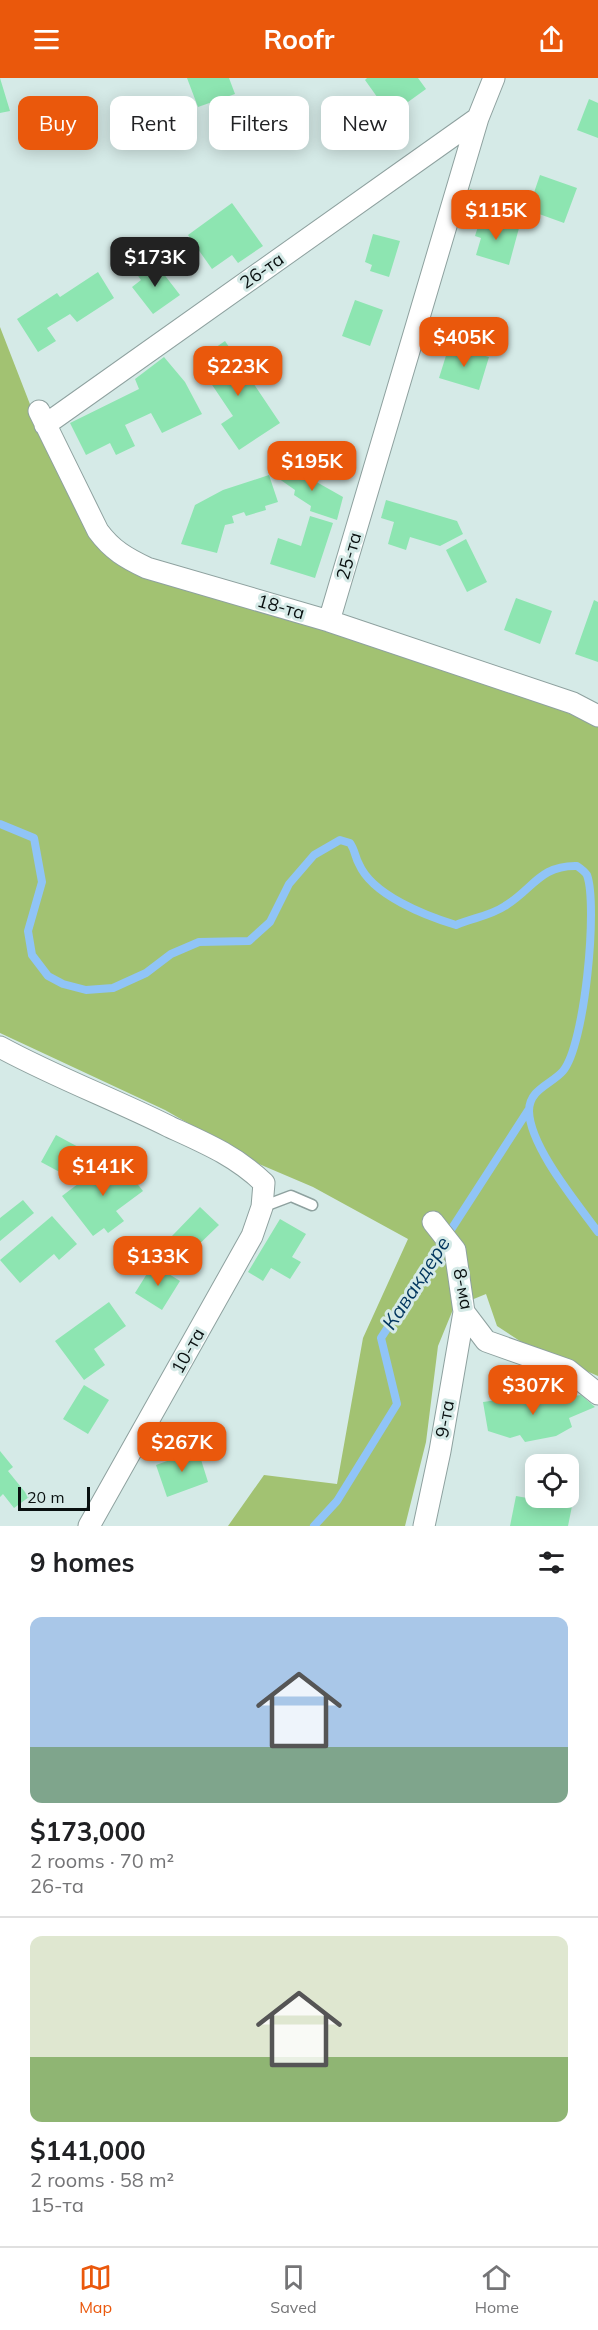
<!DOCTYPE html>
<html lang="en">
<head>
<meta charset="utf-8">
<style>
  :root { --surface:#fff; --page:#f6f6f6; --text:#202124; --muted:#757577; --line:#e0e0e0; --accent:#ea580c }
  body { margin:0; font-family:Mulish,sans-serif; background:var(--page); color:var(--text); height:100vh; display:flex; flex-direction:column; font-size:22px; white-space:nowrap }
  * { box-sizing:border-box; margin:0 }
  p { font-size:20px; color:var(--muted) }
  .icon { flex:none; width:33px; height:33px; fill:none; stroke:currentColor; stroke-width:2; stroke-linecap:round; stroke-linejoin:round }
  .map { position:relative; height:1448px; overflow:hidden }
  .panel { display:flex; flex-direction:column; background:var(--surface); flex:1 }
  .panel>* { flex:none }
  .guide { position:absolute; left:18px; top:18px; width:562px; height:54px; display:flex; gap:12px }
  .tools { position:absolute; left:525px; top:1376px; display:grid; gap:12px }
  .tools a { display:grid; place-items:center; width:54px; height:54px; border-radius:12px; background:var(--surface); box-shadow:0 3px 15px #0003; font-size:30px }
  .scale { position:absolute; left:18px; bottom:15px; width:72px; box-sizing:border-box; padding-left:6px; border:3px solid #091010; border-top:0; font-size:16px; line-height:21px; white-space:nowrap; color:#091010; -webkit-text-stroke:4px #d5eae7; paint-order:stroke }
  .price { position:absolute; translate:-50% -51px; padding:0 14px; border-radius:12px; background:var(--accent); color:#fff; font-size:20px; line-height:39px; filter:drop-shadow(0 2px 3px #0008) }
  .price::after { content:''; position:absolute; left:50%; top:36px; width:18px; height:14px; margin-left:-9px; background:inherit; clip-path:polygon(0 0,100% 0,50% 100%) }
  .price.active { background:#222; color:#fff }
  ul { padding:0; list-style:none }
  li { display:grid; align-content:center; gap:12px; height:318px; padding:0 30px }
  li+li { border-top:2px solid var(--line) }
  li span { display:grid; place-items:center; height:186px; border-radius:12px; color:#555 }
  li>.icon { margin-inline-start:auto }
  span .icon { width:108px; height:108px; fill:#fffc; stroke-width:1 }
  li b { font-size:26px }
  h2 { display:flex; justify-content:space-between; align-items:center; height:72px; padding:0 30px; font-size:26px }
  .tag { padding:0 21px; border-radius:12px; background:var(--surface); box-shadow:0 3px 15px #0003; font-size:21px; line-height:54px }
  .tag.active { background:var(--accent); color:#fff }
  header { display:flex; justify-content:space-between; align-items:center; height:78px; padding:0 30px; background:var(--accent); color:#fff; font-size:27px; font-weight:700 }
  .dock { display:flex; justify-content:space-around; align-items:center; height:84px; border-top:2px solid var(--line); background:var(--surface); font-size:16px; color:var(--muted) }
  .dock a { display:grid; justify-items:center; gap:3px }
  .dock .active { color:var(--accent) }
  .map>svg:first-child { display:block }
  .green { fill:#a2c272 }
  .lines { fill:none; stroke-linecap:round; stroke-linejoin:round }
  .stream { stroke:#90c4f7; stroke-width:8 }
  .building { fill:#8de5b1 }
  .service-casing { stroke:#8ea19f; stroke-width:13 }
  .minor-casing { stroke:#8ea19f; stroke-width:23 }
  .service { stroke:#fff; stroke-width:10 }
  .minor { stroke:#fff; stroke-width:21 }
  .labels { text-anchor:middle; stroke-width:6; stroke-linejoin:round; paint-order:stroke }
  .street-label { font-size:18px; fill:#091010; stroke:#d5eae7 }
  .water-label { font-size:20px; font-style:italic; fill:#02365e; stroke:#d5eae7 }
</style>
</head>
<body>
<header><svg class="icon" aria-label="menu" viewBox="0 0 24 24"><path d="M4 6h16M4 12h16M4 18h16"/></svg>Roofr<svg class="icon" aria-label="share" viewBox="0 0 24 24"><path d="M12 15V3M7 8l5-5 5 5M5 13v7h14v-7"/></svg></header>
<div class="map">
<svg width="598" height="1448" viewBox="0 0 598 1448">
  <rect width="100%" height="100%" fill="#d5eae7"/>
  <!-- green -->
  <path class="green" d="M0,249l33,85 71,139 427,146 67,29v650l-72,-31 -29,-19 -11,-32 -32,13 -16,39 -12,96 -21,84h-177l36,-51 73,9 26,-146 45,-99 -95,-52 -54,-23 -94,-54 -165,-77z"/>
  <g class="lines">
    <!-- stream -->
    <path class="stream" d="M0,746l34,14 8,44 -14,49 4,24 16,21 15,8 23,6 27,-2 33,-15 25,-19 28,-12 50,-1 21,-19 19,-38 25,-29 26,-15 10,3c5,7 5,14 9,21 13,31 67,52 97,61 16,-7 34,-9 49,-19 28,-17 35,-41 72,-40 3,2 8,6 10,9 11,30 -2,170 -24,196 -11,13 -34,18 -34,40 1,36 48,92 69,121
      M314,1448l23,-25 60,-97 -16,-66 148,-229"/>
  </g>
  <!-- building -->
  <path class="building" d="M0,0l10,33 -10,2z
    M187,0h42l6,16 -37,13z
    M367,0h51l8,11 -36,26 -25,-35z
    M589,21l9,4v35l-21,-8z
    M540,97l37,13 -13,35 -36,-13z
    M470,111l33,12 -5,15 -34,-11z
    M232,125l31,43 -25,17 -6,-8 -20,14 -24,-34z
    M481,139l38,11 -10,37 -33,-10 5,-17 -6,-2z
    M373,156l27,7 -11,36 -19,-6 2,-6 -7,-3z
    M153,182l27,35 -27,19 -21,-27 9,-7 -5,-7z
    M98,194l16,26 -37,24 -7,-8 -23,14 9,13 -18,11 -21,-33 40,-26 3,4z
    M355,222l28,10 -13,36 -28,-10z
    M225,263l55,82 -41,27 -18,-26 12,-8 -37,-55z
    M449,268l40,11 -10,33 -40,-12z
    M164,279l21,25 17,32 -40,19 -11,-20 -26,12 10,21 -19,9 -6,-12 -24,12 -16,-32 69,-34 -4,-10z
    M283,385l60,34 -6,23 -27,-9 1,-5 -17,-11 1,-5 -20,-14z
    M269,397l9,27 -13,4 1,4 -20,6 -2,-4 -12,4 2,7 -9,2 -8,28 -36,-9 14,-39 28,-15z
    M386,422l71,21 6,13 -23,12 -30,-9 -4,13 -18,-6 6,-22 -13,-4z
    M310,438l23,7 -18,55 -45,-14 8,-26 23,8z
    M466,461l21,43 -20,10 -21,-42z
    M516,520l36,13 -12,33 -36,-14z
    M594,522l4,2v60l-23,-8z
    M56,1057l26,14 -15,27 -26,-14z
    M115,1078l28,35 -27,20 8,10 -16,12 -4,-5 -11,8 -31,-40z
    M23,1122l11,13 -34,28v-23z
    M200,1129l19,18 -29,28 -18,-17z
    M52,1138l25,28 -18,16 -5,-6 -34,29 -20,-23z
    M280,1141l26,15 -14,23 9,5 -11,17 -19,-11 -8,13 -15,-9z
    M153,1186l27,17 -18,29 -27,-17z
    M109,1224l17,24 -32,23 11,16 -21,15 -29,-39z
    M84,1307l25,15 -21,34 -25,-15z
    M549,1315v6l32,-4 14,12 -26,11 3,9 -16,9 -31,6 -5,-7 -10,3 -22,-7 -5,-29z
    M198,1372l10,32 -41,15 -11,-32z
    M0,1373l13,16 -5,4 21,26 -15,11 -11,-14 -3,3z
    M516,1418l56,10 -4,20h-58z"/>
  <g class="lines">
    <!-- service casing -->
    <g class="service-casing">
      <path id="service" d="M262,1129l29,-11 21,9"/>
    </g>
    <!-- minor casing -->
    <g class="minor-casing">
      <path id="minor" d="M39,333l59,120c14,19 28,27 49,37l182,53 244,82 25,13
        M45,347l433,-307
        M329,543l149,-503 16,-40
        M0,969c55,30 114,52 170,80 35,16 66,29 94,56l-2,24 -10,29 -163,290
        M433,1144l22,28 9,62 22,29 82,29 30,24
        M424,1448l16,-75 24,-139"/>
    </g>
    <!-- service -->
    <use href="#service" class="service"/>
    <!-- minor -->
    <use href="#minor" class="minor"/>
  </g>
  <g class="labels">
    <!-- street labels -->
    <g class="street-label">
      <text transform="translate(262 193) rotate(-35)" y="6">26-та</text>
      <text transform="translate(349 478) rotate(-74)" y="6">25-та</text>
      <text transform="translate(281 529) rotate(16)" y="6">18-та</text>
      <text transform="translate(463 1211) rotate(79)" y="6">8-ма</text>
      <text transform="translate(188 1273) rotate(-61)" y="6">10-та</text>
      <text transform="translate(445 1341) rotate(-80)" y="6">9-та</text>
    </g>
    <!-- water labels -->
    <g class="water-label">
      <text transform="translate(416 1205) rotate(-57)" y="7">Кавакдере</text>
    </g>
  </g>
</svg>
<div class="tools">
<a><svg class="icon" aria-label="locate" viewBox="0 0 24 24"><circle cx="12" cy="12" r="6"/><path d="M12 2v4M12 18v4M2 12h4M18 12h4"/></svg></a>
</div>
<div class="scale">20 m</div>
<b class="price" style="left:496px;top:163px">$115K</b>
<b class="price active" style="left:155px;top:210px">$173K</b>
<b class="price" style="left:464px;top:290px">$405K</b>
<b class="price" style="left:238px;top:319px">$223K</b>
<b class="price" style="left:312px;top:414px">$195K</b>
<b class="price" style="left:103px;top:1119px">$141K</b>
<b class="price" style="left:158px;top:1209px">$133K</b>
<b class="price" style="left:533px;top:1338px">$307K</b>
<b class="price" style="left:182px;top:1395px">$267K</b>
<div class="guide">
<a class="tag active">Buy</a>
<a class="tag">Rent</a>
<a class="tag">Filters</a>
<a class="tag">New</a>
</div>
</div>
<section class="panel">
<h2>9 homes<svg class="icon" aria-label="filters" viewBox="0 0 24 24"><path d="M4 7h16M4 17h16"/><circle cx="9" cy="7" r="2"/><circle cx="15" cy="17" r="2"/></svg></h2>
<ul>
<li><span style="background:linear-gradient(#a9c7e8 70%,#7fa58c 0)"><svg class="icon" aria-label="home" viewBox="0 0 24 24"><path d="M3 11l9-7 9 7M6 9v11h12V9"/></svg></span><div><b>$173,000</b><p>2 rooms · 70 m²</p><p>26-та</p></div></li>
<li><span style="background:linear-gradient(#dfe7d0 65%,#8fb573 0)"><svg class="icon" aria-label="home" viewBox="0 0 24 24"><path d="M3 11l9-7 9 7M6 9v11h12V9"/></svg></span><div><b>$141,000</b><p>2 rooms · 58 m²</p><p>15-та</p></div></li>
</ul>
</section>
<nav class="dock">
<a class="active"><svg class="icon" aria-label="map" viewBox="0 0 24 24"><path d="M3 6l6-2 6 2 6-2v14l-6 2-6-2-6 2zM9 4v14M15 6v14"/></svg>Map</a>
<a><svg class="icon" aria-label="saved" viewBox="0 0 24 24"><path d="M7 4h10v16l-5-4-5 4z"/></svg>Saved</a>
<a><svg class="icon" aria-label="home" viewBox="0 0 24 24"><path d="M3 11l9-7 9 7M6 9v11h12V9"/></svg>Home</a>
</nav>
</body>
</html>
